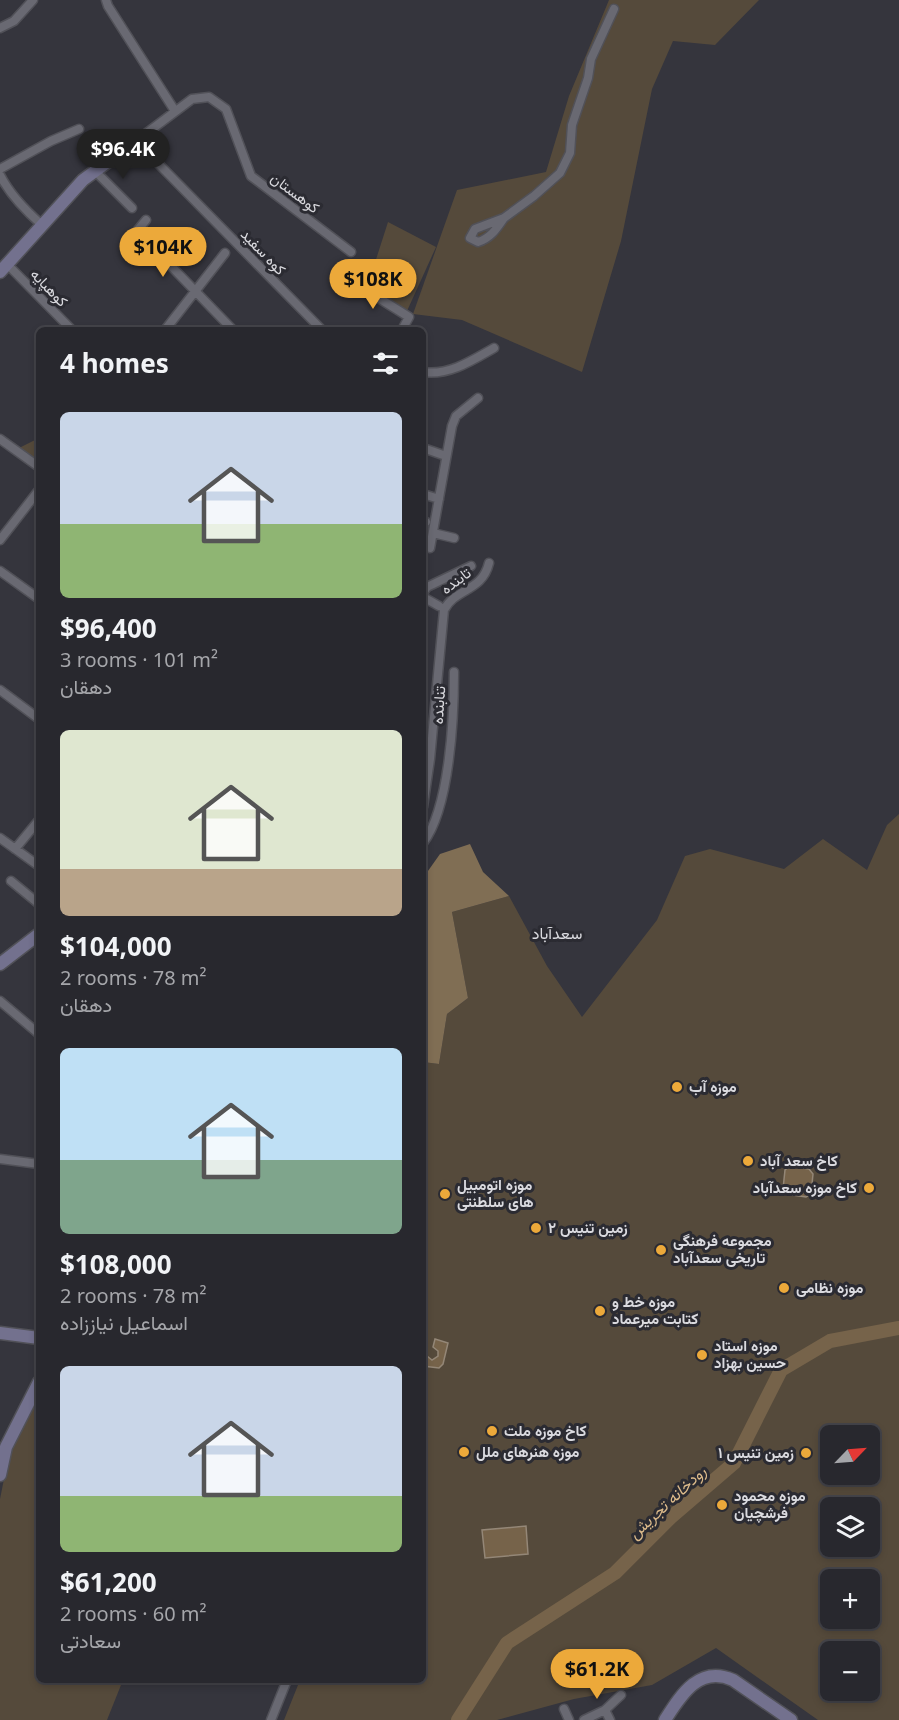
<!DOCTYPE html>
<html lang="en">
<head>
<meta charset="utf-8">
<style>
  :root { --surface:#28282e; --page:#303036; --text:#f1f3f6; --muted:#a5a6aa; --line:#44444a; --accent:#eca93a }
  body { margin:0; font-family:"Noto Sans",Vazirmatn,sans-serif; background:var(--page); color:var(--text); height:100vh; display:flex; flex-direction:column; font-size:22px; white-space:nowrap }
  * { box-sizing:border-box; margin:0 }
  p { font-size:20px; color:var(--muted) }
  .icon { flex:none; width:33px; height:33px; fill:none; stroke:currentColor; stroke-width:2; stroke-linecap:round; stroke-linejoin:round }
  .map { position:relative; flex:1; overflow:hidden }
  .details { position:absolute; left:36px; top:327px; width:390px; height:1356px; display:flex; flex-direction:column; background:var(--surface); border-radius:9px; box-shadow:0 3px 9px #0003,0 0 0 2px var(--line) }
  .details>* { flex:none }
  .needle { width:39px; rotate:65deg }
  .tools { position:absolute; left:820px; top:1425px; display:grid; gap:12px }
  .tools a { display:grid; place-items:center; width:60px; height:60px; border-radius:9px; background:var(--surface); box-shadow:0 3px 9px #0003,0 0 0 2px var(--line); font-size:30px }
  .price { position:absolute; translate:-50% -51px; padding:0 14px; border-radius:21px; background:var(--accent); color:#111; font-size:20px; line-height:39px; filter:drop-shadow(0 2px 3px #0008) }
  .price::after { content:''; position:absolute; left:50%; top:36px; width:18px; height:14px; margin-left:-9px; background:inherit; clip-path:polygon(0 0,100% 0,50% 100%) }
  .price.selected { background:#222; color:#fff }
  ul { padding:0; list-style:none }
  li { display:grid; align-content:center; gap:12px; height:318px; padding:0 24px }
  li span { display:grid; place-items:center; height:186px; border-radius:9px; color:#555 }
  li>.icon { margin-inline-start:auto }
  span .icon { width:108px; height:108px; fill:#fffc; stroke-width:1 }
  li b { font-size:26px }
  h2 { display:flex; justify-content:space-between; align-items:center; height:72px; padding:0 24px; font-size:26px }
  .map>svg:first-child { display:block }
  .green { fill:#554a3b; fill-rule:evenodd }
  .forest { fill:#806e54 }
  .water { fill:#76634a; stroke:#948777; stroke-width:1.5 }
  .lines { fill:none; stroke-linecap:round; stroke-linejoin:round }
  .river { stroke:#76634a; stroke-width:14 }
  .street-casing { stroke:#515158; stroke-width:11 }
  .secondary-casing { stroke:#515158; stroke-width:15 }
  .street { stroke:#696972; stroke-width:8 }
  .secondary { stroke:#73718e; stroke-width:12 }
  .poi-dot { fill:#eca93a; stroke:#2b2b32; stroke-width:2 }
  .labels { text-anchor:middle; stroke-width:6; stroke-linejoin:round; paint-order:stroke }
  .street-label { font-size:15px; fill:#dadadf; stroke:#2b2b32 }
  .poi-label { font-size:15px; font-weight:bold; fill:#dadadf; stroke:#2b2b32; text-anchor:start }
  .neighbourhood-label { font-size:16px; fill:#dadadf; stroke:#2b2b32 }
  .water-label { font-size:16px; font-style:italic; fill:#ddbb8b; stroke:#2b2b32 }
</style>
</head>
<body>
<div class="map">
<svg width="899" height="1720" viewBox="0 0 899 1720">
  <rect width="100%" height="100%" fill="#35353d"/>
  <!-- green -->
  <path class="green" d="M609,0h150l-44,45 -42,-4 -21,48 -31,152 -39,131 -120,-52 -49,-6 44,-124 89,-18 23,-76z
    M388,222l48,25 -29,64 -53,-31 3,-11 14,6z
    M39,438v21l-2,1 -22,-10z
    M899,814v906h-81l-102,-72 -64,37 -78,14 -77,21h-213l16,-40h123v-618l16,2 8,-50 21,-16 -16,-86 57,-16 38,70 35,51 75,-97 28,-64 25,-7 74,20 39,-30 44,31 20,-45zM831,1436h39v38h-39zM831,1508h39v38h-39zM831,1580h39v38h-39zM831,1652h39v38h-39z
    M39,1394v286h84l-16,40h-107v-221l10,-50z"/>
  <!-- forest -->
  <path class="forest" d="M470,844l13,28 26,24 -57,16 16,86 -21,16 -8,50 -16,-2v-184l17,-24z"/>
  <!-- water -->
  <path class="water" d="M790,1166l19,3 4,5 -2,20 -5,3 -20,-3 -3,-5 2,-19z
    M435,1339l13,4 -5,21 -4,4 -16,-2v-14h4v4l5,4 6,-4v-5l-5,-4z
    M526,1526l2,28 -43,4 -3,-28z"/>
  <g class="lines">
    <!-- river -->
    <path class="river" d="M458,1720l49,-77 108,-70 55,-55 64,-55 47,-93 49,-29 69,-13"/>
    <!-- street casing -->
    <g class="street-casing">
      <path id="street" d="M106,0l2,6 67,105
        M0,28l14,-7 19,-21
        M0,169l51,-28 28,-12
        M95,171l37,37
        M0,175c10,20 26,36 42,50
        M504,218c-7,10 -13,20 -26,24l-8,-4 5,-9 29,-11 30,-22 26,-23 10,-20 2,-28 16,-47 3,-19 23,-50
        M146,220l-9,11 96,99
        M7,264l65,66
        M353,282l56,35 -7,13
        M165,330l60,-77
        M322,330l-186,-189 56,-42 17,-2 17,12 25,67 100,76
        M423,372c26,4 50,-12 71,-24
        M0,439l39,28
        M423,448l23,8
        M423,494l16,5
        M423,521l3,1
        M433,533l21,5
        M0,540l39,-50
        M423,546l7,2 22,-122 4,-10 22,-18
        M0,571l39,28
        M423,593l4,-6 44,-21
        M423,597l16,9
        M0,690l39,29
        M423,807l7,-48 14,-149c11,-22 38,-18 45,-47
        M0,838l39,28
        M423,843c27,-35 31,-127 31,-171
        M15,849l24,-29
        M11,881l28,23
        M0,1001l39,33
        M0,1159l39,5
        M564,1709l5,11
        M605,1710l5,10
        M271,1720l16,-40
        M584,1720l21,-10 16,-15"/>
    </g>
    <!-- secondary casing -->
    <g class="secondary-casing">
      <path id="secondary" d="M0,272l83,-92 53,-39
        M0,964l39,-30
        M0,1333l39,5
        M0,1475l6,-28 33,-65
        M665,1720c16,-25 34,-55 68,-40l58,40"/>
    </g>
    <!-- street -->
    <use href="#street" class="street"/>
    <!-- secondary -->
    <use href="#secondary" class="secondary"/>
  </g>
  <!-- markers -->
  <g class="poi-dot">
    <circle cx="677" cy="1087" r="6"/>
    <circle cx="748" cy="1161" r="6"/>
    <circle cx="869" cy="1188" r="6"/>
    <circle cx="445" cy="1194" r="6"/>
    <circle cx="536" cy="1228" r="6"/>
    <circle cx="661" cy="1250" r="6"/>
    <circle cx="784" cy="1288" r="6"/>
    <circle cx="600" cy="1311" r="6"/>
    <circle cx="702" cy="1355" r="6"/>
    <circle cx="492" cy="1431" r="6"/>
    <circle cx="464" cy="1452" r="6"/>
    <circle cx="806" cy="1453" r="6"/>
    <circle cx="722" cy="1505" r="6"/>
  </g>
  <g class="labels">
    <!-- street labels -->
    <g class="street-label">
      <text transform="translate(295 193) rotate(37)" y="5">کوهستان</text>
      <text transform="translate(263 252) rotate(46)" y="5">کوه سفید</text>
      <text transform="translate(49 288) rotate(46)" y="5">کوهپایه</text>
      <text transform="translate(456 581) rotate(-37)" y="5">تابنده</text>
      <text transform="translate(439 705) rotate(-86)" y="5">تنابنده</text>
    </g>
    <!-- poi labels -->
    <g class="poi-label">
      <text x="689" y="1092">موزه آب</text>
      <text x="760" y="1166">کاخ سعد آباد</text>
      <text x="457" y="1190">موزه اتومبیل<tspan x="457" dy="17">های سلطنتی</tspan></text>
      <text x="857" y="1193" text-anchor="end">کاخ موزه سعدآباد</text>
      <text x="548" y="1233">زمین تنیس ۲</text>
      <text x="673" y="1246">مجموعه فرهنگی<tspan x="673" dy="17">تاریخی سعدآباد</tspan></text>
      <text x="796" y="1293">موزه نظامی</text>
      <text x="612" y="1307">موزه خط و<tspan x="612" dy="17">کتابت میرعماد</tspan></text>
      <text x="714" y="1351">موزه استاد<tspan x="714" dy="17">حسین بهزاد</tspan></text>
      <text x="504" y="1436">کاخ موزه ملت</text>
      <text x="476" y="1457">موزه هنرهای ملل</text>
      <text x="794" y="1458" text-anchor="end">زمین تنیس ۱</text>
      <text x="734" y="1501">موزه محمود<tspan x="734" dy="17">فرشچیان</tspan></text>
    </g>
    <!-- neighbourhood labels -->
    <g class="neighbourhood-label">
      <text x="557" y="939">سعدآباد</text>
    </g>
    <!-- water labels -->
    <g class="water-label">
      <text transform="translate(667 1502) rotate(-43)" y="6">رودخانه تجریش</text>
    </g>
  </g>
</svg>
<div class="tools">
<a><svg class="needle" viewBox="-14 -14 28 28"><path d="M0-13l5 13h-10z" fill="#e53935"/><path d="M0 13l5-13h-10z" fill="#a5a6aa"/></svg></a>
<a><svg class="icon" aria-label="layers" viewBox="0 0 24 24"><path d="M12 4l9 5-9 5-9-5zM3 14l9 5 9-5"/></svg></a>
<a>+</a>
<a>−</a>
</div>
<b class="price selected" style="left:123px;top:180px">$96.4K</b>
<b class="price" style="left:163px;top:278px">$104K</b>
<b class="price" style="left:373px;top:310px">$108K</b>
<b class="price" style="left:597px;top:1700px">$61.2K</b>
<section class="details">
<h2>4 homes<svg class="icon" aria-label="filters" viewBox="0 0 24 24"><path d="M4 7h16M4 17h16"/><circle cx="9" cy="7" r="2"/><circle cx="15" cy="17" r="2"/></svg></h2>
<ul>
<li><span style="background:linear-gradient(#c9d6e8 60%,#8fb573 0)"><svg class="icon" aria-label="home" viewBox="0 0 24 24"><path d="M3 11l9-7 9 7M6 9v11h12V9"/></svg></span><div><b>$96,400</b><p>3 rooms · 101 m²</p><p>دهقان</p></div></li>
<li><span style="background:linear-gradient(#dfe7d0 75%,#b9a48a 0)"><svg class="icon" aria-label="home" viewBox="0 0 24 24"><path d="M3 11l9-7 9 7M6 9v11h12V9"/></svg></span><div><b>$104,000</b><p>2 rooms · 78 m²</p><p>دهقان</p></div></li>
<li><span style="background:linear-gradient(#bfe0f5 60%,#7fa58c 0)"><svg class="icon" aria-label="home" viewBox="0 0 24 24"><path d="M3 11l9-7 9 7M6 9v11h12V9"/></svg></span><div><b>$108,000</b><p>2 rooms · 78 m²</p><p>اسماعیل نیاززاده</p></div></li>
<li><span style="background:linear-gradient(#c9d6e8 70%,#8fb573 0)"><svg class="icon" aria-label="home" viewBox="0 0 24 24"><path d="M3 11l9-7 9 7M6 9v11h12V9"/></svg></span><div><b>$61,200</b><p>2 rooms · 60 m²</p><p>سعادتی</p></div></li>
</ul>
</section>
</div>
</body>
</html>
